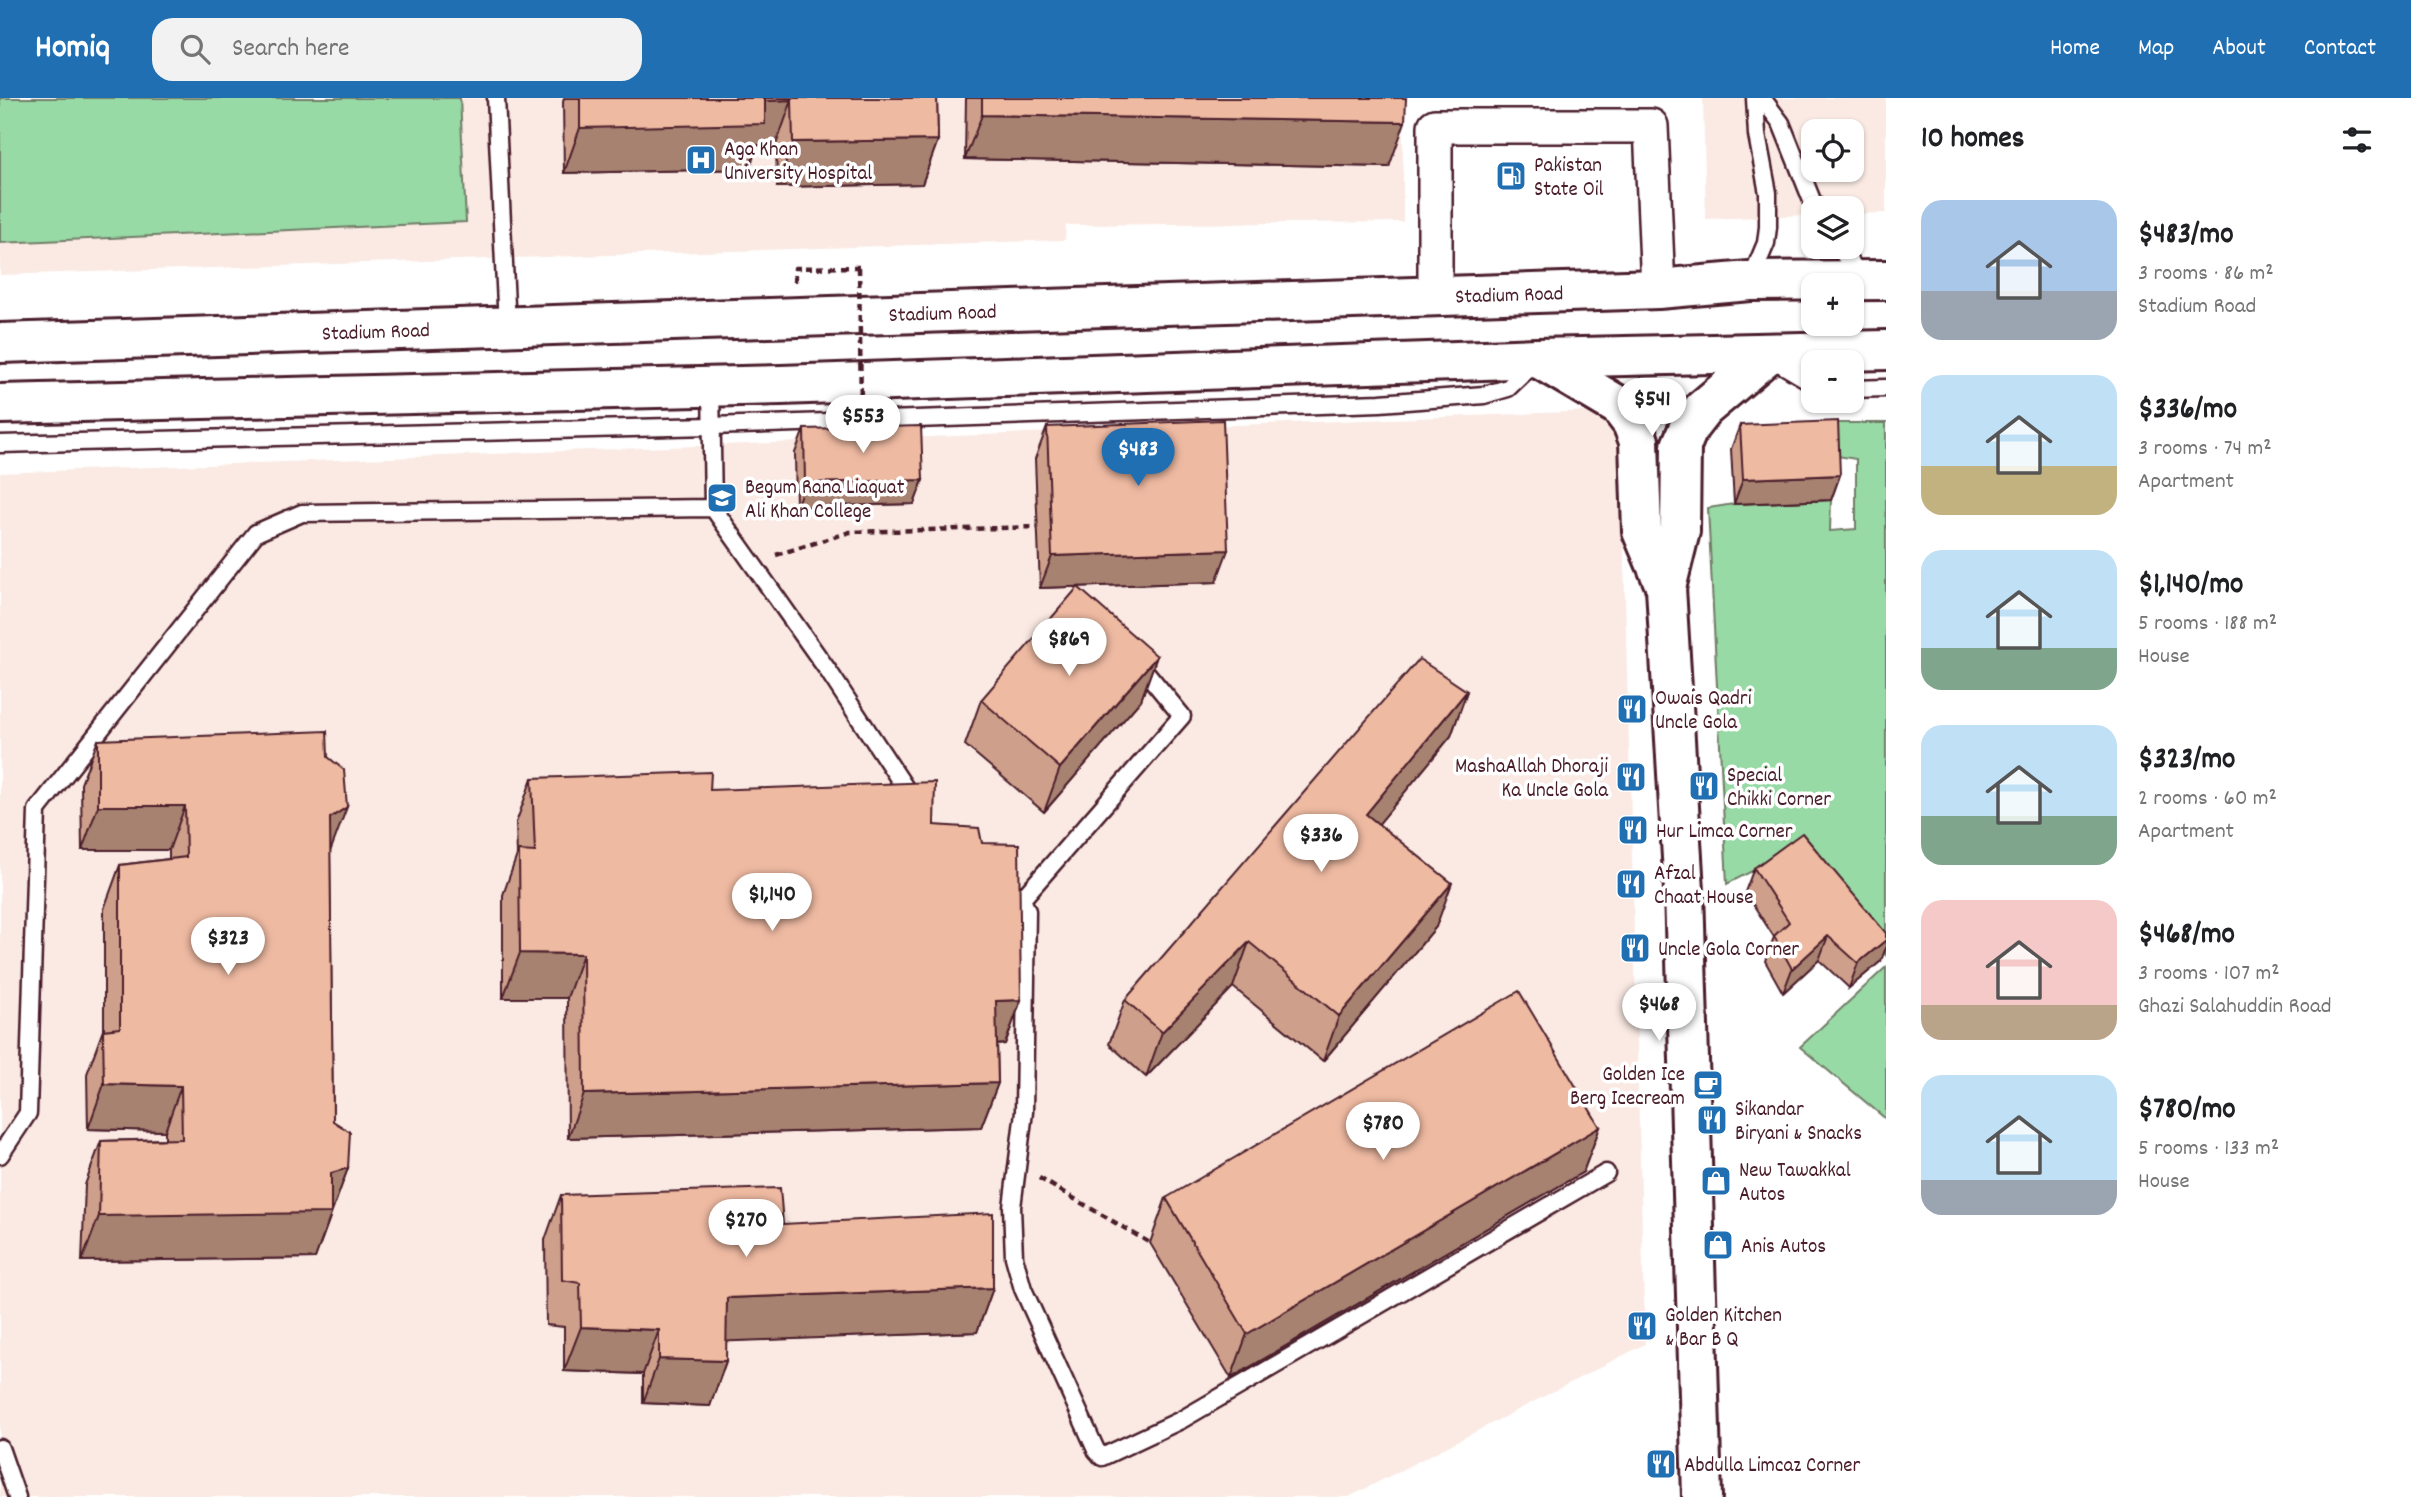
<!DOCTYPE html>
<html lang="en">
<head>
<meta charset="utf-8">
<style>
  :root { --surface:#fff; --page:#f2f2f2; --text:#202124; --muted:#757577; --accent:#1f6fb2 }
  body { margin:0; font-family:Dekko,sans-serif; background:var(--page); color:var(--text); height:100vh; display:flex; flex-direction:column; font-size:26px; white-space:nowrap }
  * { box-sizing:border-box; margin:0 }
  p { font-size:23px; color:var(--muted) }
  .icon { flex:none; width:38px; height:38px; fill:none; stroke:currentColor; stroke-width:2; stroke-linecap:round; stroke-linejoin:round }
  .map { position:relative; flex:1; overflow:hidden }
  .side { display:flex; flex-direction:column; background:var(--surface); width:525px }
  .side>* { flex:none }
  .buttons { position:absolute; left:1801px; top:21px; display:grid; gap:14px }
  .buttons a { display:grid; place-items:center; width:63px; height:63px; border-radius:14px; background:var(--surface); box-shadow:0 2px 5px #0004; font-size:35px }
  .price { position:absolute; translate:-50% -60px; padding:0 16px; border-radius:24px; background:#fff; color:#222; font-size:23px; line-height:46px; filter:drop-shadow(0 2px 4px #0008) }
  .price::after { content:''; position:absolute; left:50%; top:42px; width:21px; height:16px; margin-left:-10px; background:inherit; clip-path:polygon(0 0,100% 0,50% 100%) }
  .price.active { background:var(--accent); color:#fff }
  ul { padding:0; list-style:none }
  li { display:flex; align-items:center; gap:21px; height:175px; padding:0 35px }
  li span { display:grid; place-items:center; flex:none; width:196px; height:140px; border-radius:21px; color:#555 }
  li>.icon { margin-inline-start:auto }
  span .icon { width:84px; height:84px; fill:#fffc; stroke-width:1 }
  li b { font-size:30px }
  h2 { display:flex; justify-content:space-between; align-items:center; height:84px; padding:0 35px; font-size:30px }
  header { display:flex; align-items:center; gap:42px; box-sizing:border-box; height:98px; padding:0 35px; background:var(--accent); color:#fff }
  header strong { font-size:33px }
  nav { display:flex; gap:38px; margin-inline-start:auto; font-size:24px }
  .search { width:490px; height:63px; background:var(--page); display:flex; align-items:center; gap:18px; box-sizing:border-box; padding:0 24px; border-radius:21px; color:var(--muted); font-size:26px }
  main { display:flex; flex:1; min-height:0 }
  .map>svg:first-child { display:block }
  .built { fill:#faeae3; fill-rule:evenodd }
  .green { fill:#98daa5; stroke:#717c68; stroke-width:2 }
  .lines { fill:none; stroke-linecap:round; stroke-linejoin:round }
  .service-casing { stroke:#4a1f2b; stroke-width:21 }
  .minor-casing { stroke:#4a1f2b; stroke-width:38 }
  .secondary-casing { stroke:#4a1f2b; stroke-width:44 }
  .primary-casing { stroke:#4a1f2b; stroke-width:44 }
  .path { stroke:#4a1f2b; stroke-width:4.5; stroke-dasharray:7 5; stroke-linecap:butt }
  .service { stroke:#fff; stroke-width:16 }
  .minor { stroke:#fff; stroke-width:33 }
  .secondary { stroke:#fff; stroke-width:38 }
  .primary { stroke:#fff; stroke-width:38 }
  .path-bridge { stroke:#4a1f2b; stroke-width:4.5; stroke-dasharray:7 5; stroke-linecap:butt }
  .wall { fill:#cea08b; stroke:#4a1f2b; stroke-width:2 }
  .shaded-wall { fill:#a78271; stroke:#4a1f2b; stroke-width:2 }
  .building { fill:#efbaa2; stroke:#4a1f2b; stroke-width:2 }
  .labels { text-anchor:middle; stroke-width:7; stroke-linejoin:round; paint-order:stroke }
  .poi-label { font-size:21px; fill:#4a1f2b; stroke:#fff; text-anchor:start }
  .street-label { font-size:21px; fill:#4a1f2b; stroke:#fff }
</style>
</head>
<body>
<header>
<strong>Homiq</strong>
<div class="search"><svg class="icon" aria-label="search" viewBox="0 0 24 24"><circle cx="10" cy="10" r="6"/><path d="M15 15l6 6"/></svg>Search here</div>
<nav><a>Home</a><a>Map</a><a>About</a><a>Contact</a></nav>
</header>
<main>
<div class="map">
<svg width="1886" height="1399" viewBox="0 0 1886 1399">
  <rect width="100%" height="100%" fill="#fff"/>
  <filter id="ink" filterUnits="userSpaceOnUse"><feTurbulence type="fractalNoise" baseFrequency=".0143" numOctaves="2"/><feDisplacementMap in="SourceGraphic" scale="14" xChannelSelector="R" yChannelSelector="G"/><feConvolveMatrix kernelMatrix="1 2 1 2 8 2 1 2 1" color-interpolation-filters="sRGB"/></filter>
  <g filter="url(#ink)">
    <!-- built -->
    <path class="built" d="M0,0h1403v124l-337,3 -1,15 -1065,35z
      M1703,0h183v115l-34,1v-6h-39v7l-107,4zM1813,33h39v39h-39z
      M1596,313l25,34 24,899 -296,153h-1349v-1024z"/>
    <!-- green -->
    <path class="green" d="M0,0h460l6,124 -466,21z
      M1835,325h51v532l-85,-109 -74,38 -19,-376 26,-4 97,-4 -1,31 26,-2v-70l-19,-3z
      M1886,869v152l-86,-72z"/>
    <g class="lines">
      <!-- service casing -->
      <g class="service-casing">
        <path id="service" d="M496,0l11,228
          M1762,0l19,25 34,85
          M1838,149l25,31
          M1751,181l15,-36 2,-16v-34l-11,-58 -2,-37
          M1776,263l37,22
          M1852,291l34,-1
          M0,346l711,-18 669,-23 104,-8 24,-7 25,-24
          M713,410l116,164 84,128
          M1004,786l18,15 5,12 -3,201 -12,95 2,50 9,32 73,161 6,7 79,-37 425,-247
          M1022,801l160,-183 -46,-56
          M0,1057l28,-42 9,-303 219,-277 46,-20 411,-5 -2,-121
          M0,1350l17,49"/>
      </g>
      <!-- minor casing -->
      <g class="minor-casing">
        <path id="minor" d="M1435,199v-171h216l7,163"/>
      </g>
      <!-- secondary casing -->
      <g class="secondary-casing">
        <path id="secondary" d="M1538,260l81,48 13,17 7,18 3,90 24,57
          M1702,1399l-18,-606 -18,-303 14,-57 1,-85 8,-19 14,-18 64,-54"/>
      </g>
      <!-- primary casing -->
      <g class="primary-casing">
        <g id="primary">
          <path id="s1" d="M0,245l1658,-54 92,-8 136,-1"/>
          <path d="M0,306l781,-19 757,-27 348,-8"/>
        </g>
      </g>
      <!-- path -->
      <path class="path" d="M795,184v-14l64,-1
        M776,457l74,-23 188,-5
        M1039,1080l111,65"/>
      <!-- service -->
      <use href="#service" class="service"/>
      <!-- minor -->
      <use href="#minor" class="minor"/>
      <!-- secondary -->
      <use href="#secondary" class="secondary"/>
      <!-- primary -->
      <use href="#primary" class="primary"/>
      <!-- path-bridge -->
      <path class="path-bridge" d="M859,169l2,140"/>
    </g>
    <!-- wall -->
    <path class="wall" d="M564,0h373l1,42 -16,44 -145,3 -1,-42h-18l-9,24 -185,4 -1,-71z
      M966,0h440l-17,69 -424,-8z
      M1740,327l100,50 -9,25 -97,4 -3,-55z
      M1047,329l169,155 -176,6 -5,-129z
      M804,331l119,51 -9,24 -118,3 -1,-54z
      M1157,558l-16,44 -97,112 -79,-67 16,-45z
      M1467,593l-16,45 -73,88 58,103 -113,134 -90,-74 -87,90 -37,-33 16,-44z
      M98,642l232,112 3,269 15,47 -33,90 -233,3 3,-76 16,-44 64,-2v-8l-77,-2 -1,-55 16,-44h1v-121l16,-44 49,-6v-9h-87l-1,-66z
      M532,680l178,12 224,35 48,18 39,157 -16,44 -8,1 1,38 -17,44 -413,11 -1,-140h-64v-103l14,-40 -1,-32z
      M1754,770l127,93 -32,27 -30,-28 -36,33 -18,-32 9,-24 -29,-45z
      M1600,1029l-17,45 -352,206 -81,-135 16,-45z
      M561,1097l222,29 210,64 -16,44 -251,9v20l-16,45 -67,-3v-29l-79,-3v-44l-18,-2 -1,-85z"/>
    <!-- shaded-wall -->
    <path class="shaded-wall" d="M792,2l-16,45h-18l-9,24 -185,4 16,-45 185,-27z
      M982,17l423,7 -16,45 -424,-8z
      M938,42l-16,44 -145,3 16,-45z
      M1840,377l-9,25 -97,4 9,-25z
      M923,382l-9,24 -118,3 9,-24z
      M1228,452l-12,32 -176,6 12,-32z
      M1157,558l-16,44 -97,112 16,-44z
      M1467,593l-16,45 -101,123 16,-45z
      M98,708h87l-16,44h-87z
      M347,709l-17,45v-34z
      M1452,785l-16,44 -113,134 16,-45z
      M1828,838l-9,24 -36,33 9,-24z
      M1886,842v7l-5,14 -32,27 9,-25z
      M1249,844l-16,45 -87,90 16,-45z
      M520,855l63,1 -16,44h-64z
      M1021,902l-16,44 -25,2 16,-45z
      M998,985l-17,44 -413,11 16,-44z
      M104,986l77,2 -16,45 -77,-2z
      M1600,1029l-17,45 -352,206 16,-44z
      M348,1070l-33,90 -233,3 17,-45 232,-43z
      M993,1190l-16,44 -266,10 16,-44z
      M581,1229l78,3 -16,44 -79,-3z
      M659,1261l67,2 -16,45 -67,-3z"/>
    <!-- building -->
    <path class="building" d="M580,0h357l1,42 -145,2 -1,-42 -27,1v23l-185,4z
      M982,0h424l-1,24 -423,-7z
      M1223,322l5,130 -176,6 -5,-129z
      M1838,323l2,54 -97,4 -3,-54z
      M921,328l2,54 -118,3 -1,-54z
      M1078,489l79,69 -97,112 -79,-68z
      M1419,561l48,32 -101,123 86,69 -113,133 -90,-74 -87,90 -37,-32z
      M327,633l1,26 16,13 3,37 -17,11 3,303 17,11 -2,36 -17,5v40l-232,3 2,-75 81,-2 -1,-53 -77,-2 -1,-54 17,-2v-163l66,-8 -1,-51h-87v-66z
      M711,674l-1,18 225,-8 -1,43 45,3 3,15 37,1 2,156 -25,1 2,82 -414,11 -1,-140 -63,-1 -1,-102 16,1 -3,-74z
      M1802,735l84,100v7l-28,23 -30,-27 -36,33 -18,-33 15,-14 -35,-54z
      M1519,893l81,136 -353,207 -81,-136z
      M780,1090l3,36 210,-11v75l-266,10 -1,63 -67,-2v-29l-78,-3 -1,-44 -18,-3 -1,-85z"/>
  </g>
  <!-- icons -->
  <defs>
    <g id="hospital-square" transform="scale(1.575)"><rect x="-9" y="-9" width="18" height="18" rx="4" fill="#1f6fb2" stroke="#fff"/><path d="M-5-5h3v3.5h4V-5h3V5h-3V1.5h-4V5h-3Z" fill="#fff"/></g>
    <g id="fuel-square" transform="scale(1.575)"><rect x="-9" y="-9" width="18" height="18" rx="4" fill="#1f6fb2" stroke="#fff"/><path d="M-5.5-6h7V0h2V4h1.3V-2.5L3-4.5l.8-.8L6-3V5H2.5V1h-1V6h-7ZM-4.2-4.7v3.2H.2V-4.7Z" fill="#fff"/></g>
    <g id="university-square" transform="scale(1.575)"><rect x="-9" y="-9" width="18" height="18" rx="4" fill="#1f6fb2" stroke="#fff"/><path d="M0-5L7-2L0 1L-7-2ZM-4 1L0 2.5L4 1V4Q0 6-4 4Z" fill="#fff"/></g>
    <g id="restaurant-square" transform="scale(1.575)"><rect x="-9" y="-9" width="18" height="18" rx="4" fill="#1f6fb2" stroke="#fff"/><path d="M-5-6h1v4h1v-4h1v4h1v-4h1v5L-1.5 .5V6h-2V.5L-5-1ZM5-6V6H3V1.5H1.5Q1.5-4 5-6Z" fill="#fff"/></g>
    <g id="cafe-square" transform="scale(1.575)"><rect x="-9" y="-9" width="18" height="18" rx="4" fill="#1f6fb2" stroke="#fff"/><path d="M-5.5-4.5H6V0H3Q3 3.5 0 3.5H-2.5Q-5.5 3.5-5.5 0ZM3-3.2v2h1.7v-2ZM-6 4.5H4V6H-6Z" fill="#fff"/></g>
    <g id="shop-square" transform="scale(1.575)"><rect x="-9" y="-9" width="18" height="18" rx="4" fill="#1f6fb2" stroke="#fff"/><path d="M-5-2.5h2.3a2.7 3.5 0 0 1 5.4 0H5L5.5 6h-11ZM-1.5-2.5h3a1.5 2.3 0 0 0-3 0Z" fill="#fff"/></g>
  </defs>
  <g fill-rule="evenodd">
    <use href="#hospital-square" x="701" y="62"/>
    <use href="#fuel-square" x="1511" y="78"/>
    <use href="#university-square" x="722" y="400"/>
    <use href="#restaurant-square" x="1632" y="611"/>
    <use href="#restaurant-square" x="1631" y="679"/>
    <use href="#restaurant-square" x="1704" y="688"/>
    <use href="#restaurant-square" x="1633" y="732"/>
    <use href="#restaurant-square" x="1631" y="786"/>
    <use href="#restaurant-square" x="1635" y="850"/>
    <use href="#cafe-square" x="1708" y="987"/>
    <use href="#restaurant-square" x="1712" y="1022"/>
    <use href="#shop-square" x="1716" y="1083"/>
    <use href="#shop-square" x="1718" y="1147"/>
    <use href="#restaurant-square" x="1642" y="1228"/>
    <use href="#restaurant-square" x="1661" y="1366"/>
  </g>
  <g class="labels">
    <!-- poi labels -->
    <g class="poi-label">
      <text x="724" y="57">Aga Khan<tspan x="724" dy="24">University Hospital</tspan></text>
      <text x="1534" y="73">Pakistan<tspan x="1534" dy="24">State Oil</tspan></text>
      <text x="745" y="395">Begum Rana Liaquat<tspan x="745" dy="24">Ali Khan College</tspan></text>
      <text x="1655" y="606">Owais Qadri<tspan x="1655" dy="24">Uncle Gola</tspan></text>
      <text x="1608" y="674" text-anchor="end">MashaAllah Dhoraji<tspan x="1608" dy="24">Ka Uncle Gola</tspan></text>
      <text x="1727" y="683">Special<tspan x="1727" dy="24">Chikki Corner</tspan></text>
      <text x="1656" y="739">Hur Limca Corner</text>
      <text x="1654" y="781">Afzal<tspan x="1654" dy="24">Chaat House</tspan></text>
      <text x="1658" y="857">Uncle Gola Corner</text>
      <text x="1685" y="982" text-anchor="end">Golden Ice<tspan x="1685" dy="24">Berg Icecream</tspan></text>
      <text x="1735" y="1017">Sikandar<tspan x="1735" dy="24">Biryani &amp; Snacks</tspan></text>
      <text x="1739" y="1078">New Tawakkal<tspan x="1739" dy="24">Autos</tspan></text>
      <text x="1741" y="1154">Anis Autos</text>
      <text x="1665" y="1223">Golden Kitchen<tspan x="1665" dy="24">&amp; Bar B Q</tspan></text>
      <text x="1684" y="1373">Abdulla Limcaz Corner</text>
    </g>
    <!-- street labels -->
    <g class="street-label">
      <text dy="7" stroke="none"><textPath href="#s1" startOffset="1510">Stadium Road</textPath></text>
      <text dy="7" stroke="none"><textPath href="#s1" startOffset="943">Stadium Road</textPath></text>
      <text dy="7" stroke="none"><textPath href="#s1" startOffset="376">Stadium Road</textPath></text>
    </g>
  </g>
</svg>
<div class="buttons">
<a><svg class="icon" aria-label="locate" viewBox="0 0 24 24"><circle cx="12" cy="12" r="6"/><path d="M12 2v4M12 18v4M2 12h4M18 12h4"/></svg></a>
<a><svg class="icon" aria-label="layers" viewBox="0 0 24 24"><path d="M12 4l9 5-9 5-9-5zM3 14l9 5 9-5"/></svg></a>
<a>+</a>
<a>−</a>
</div>
<b class="price" style="left:1652px;top:340px">$541</b>
<b class="price" style="left:863px;top:357px">$553</b>
<b class="price active" style="left:1138px;top:390px">$483</b>
<b class="price" style="left:1069px;top:580px">$869</b>
<b class="price" style="left:1321px;top:776px">$336</b>
<b class="price" style="left:772px;top:835px">$1,140</b>
<b class="price" style="left:228px;top:879px">$323</b>
<b class="price" style="left:1659px;top:945px">$468</b>
<b class="price" style="left:1383px;top:1064px">$780</b>
<b class="price" style="left:746px;top:1161px">$270</b>
</div>
<section class="side">
<h2>10 homes<svg class="icon" aria-label="filters" viewBox="0 0 24 24"><path d="M4 7h16M4 17h16"/><circle cx="9" cy="7" r="2"/><circle cx="15" cy="17" r="2"/></svg></h2>
<ul>
<li><span style="background:linear-gradient(#a9c7e8 65%,#9aa5b1 0)"><svg class="icon" aria-label="home" viewBox="0 0 24 24"><path d="M3 11l9-7 9 7M6 9v11h12V9"/></svg></span><div><b>$483/mo</b><p>3 rooms · 86 m²</p><p>Stadium Road</p></div></li>
<li><span style="background:linear-gradient(#bfe0f5 65%,#c2b280 0)"><svg class="icon" aria-label="home" viewBox="0 0 24 24"><path d="M3 11l9-7 9 7M6 9v11h12V9"/></svg></span><div><b>$336/mo</b><p>3 rooms · 74 m²</p><p>Apartment</p></div></li>
<li><span style="background:linear-gradient(#bfe0f5 70%,#7fa58c 0)"><svg class="icon" aria-label="home" viewBox="0 0 24 24"><path d="M3 11l9-7 9 7M6 9v11h12V9"/></svg></span><div><b>$1,140/mo</b><p>5 rooms · 188 m²</p><p>House</p></div></li>
<li><span style="background:linear-gradient(#bfe0f5 65%,#7fa58c 0)"><svg class="icon" aria-label="home" viewBox="0 0 24 24"><path d="M3 11l9-7 9 7M6 9v11h12V9"/></svg></span><div><b>$323/mo</b><p>2 rooms · 60 m²</p><p>Apartment</p></div></li>
<li><span style="background:linear-gradient(#f6c9c9 75%,#b9a48a 0)"><svg class="icon" aria-label="home" viewBox="0 0 24 24"><path d="M3 11l9-7 9 7M6 9v11h12V9"/></svg></span><div><b>$468/mo</b><p>3 rooms · 107 m²</p><p>Ghazi Salahuddin Road</p></div></li>
<li><span style="background:linear-gradient(#bfe0f5 75%,#9aa5b1 0)"><svg class="icon" aria-label="home" viewBox="0 0 24 24"><path d="M3 11l9-7 9 7M6 9v11h12V9"/></svg></span><div><b>$780/mo</b><p>5 rooms · 133 m²</p><p>House</p></div></li>
</ul>
</section>
</main>
</body>
</html>
